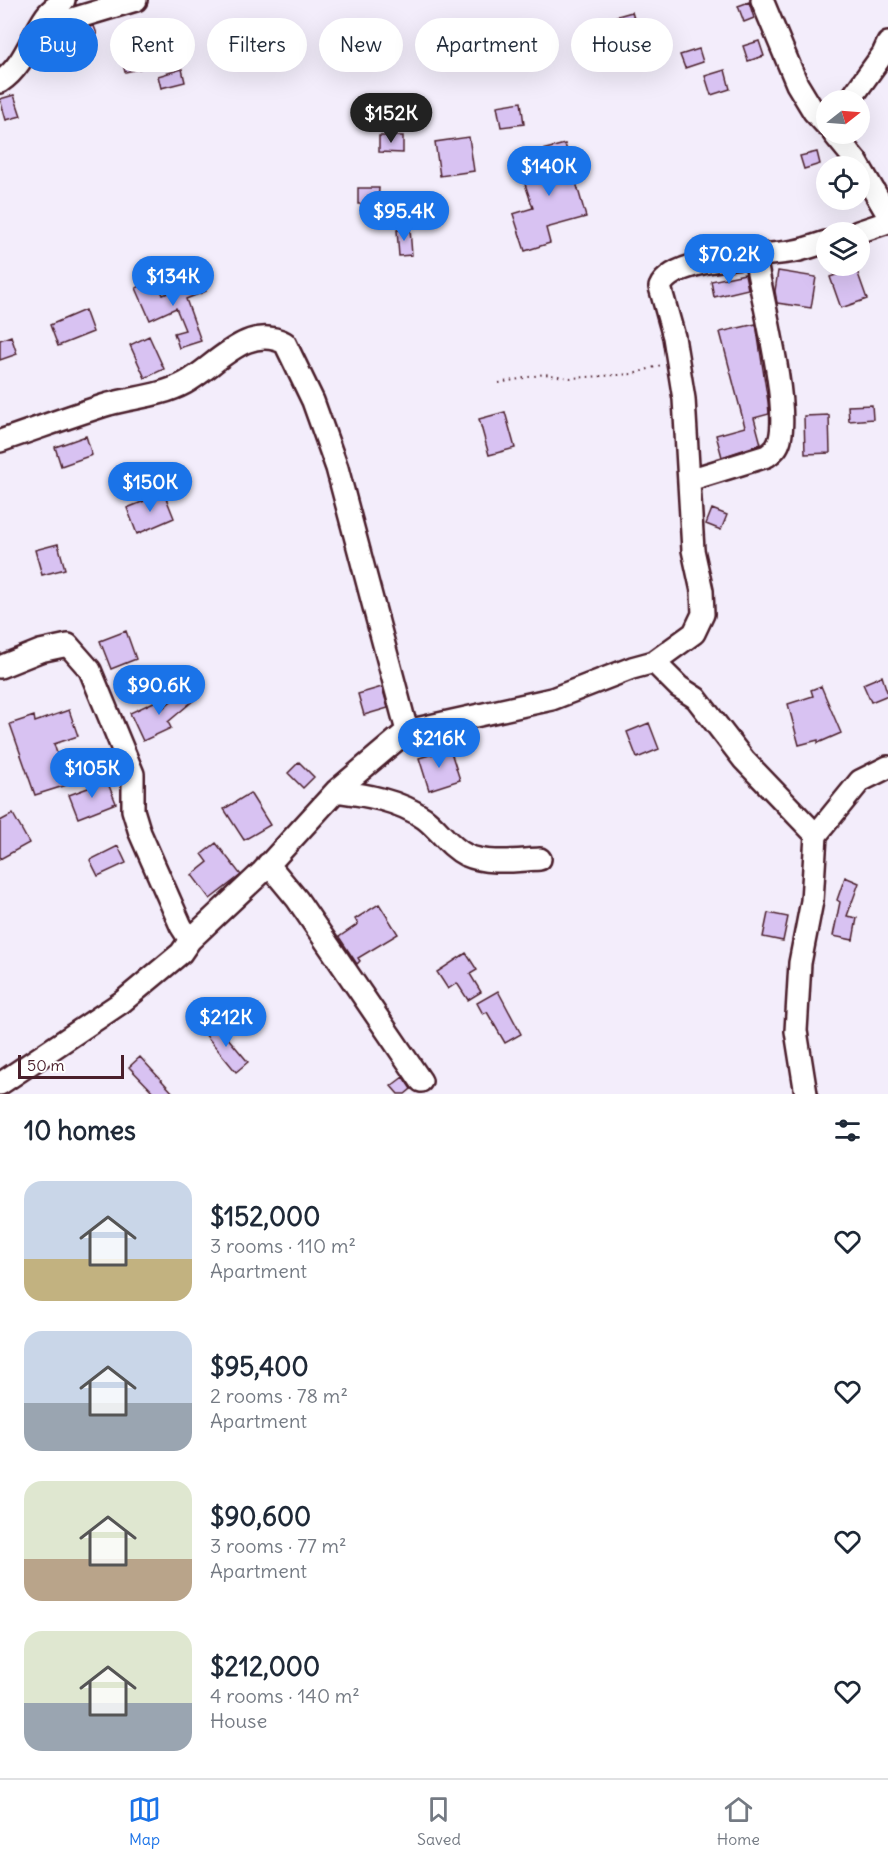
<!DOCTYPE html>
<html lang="en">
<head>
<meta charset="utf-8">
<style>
  :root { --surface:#fff; --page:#f6f6f7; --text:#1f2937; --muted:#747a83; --line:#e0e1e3; --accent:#1a73e8 }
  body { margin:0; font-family:Delius,sans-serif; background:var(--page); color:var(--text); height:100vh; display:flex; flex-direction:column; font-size:22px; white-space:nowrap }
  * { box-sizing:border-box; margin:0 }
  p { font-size:20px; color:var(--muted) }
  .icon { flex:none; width:33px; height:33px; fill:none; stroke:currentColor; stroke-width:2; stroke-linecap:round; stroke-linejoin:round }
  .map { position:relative; height:1094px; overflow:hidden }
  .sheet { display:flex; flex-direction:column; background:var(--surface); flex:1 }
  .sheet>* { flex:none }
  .banner { position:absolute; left:18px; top:18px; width:852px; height:54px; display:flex; gap:12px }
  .needle { width:39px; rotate:73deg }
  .controls { position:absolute; left:816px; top:90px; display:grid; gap:12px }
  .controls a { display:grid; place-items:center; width:54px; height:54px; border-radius:50%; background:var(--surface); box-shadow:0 6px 24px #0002; font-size:30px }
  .scale { position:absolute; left:18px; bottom:15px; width:106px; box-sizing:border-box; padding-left:6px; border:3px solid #4a1f2b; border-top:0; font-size:16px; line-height:21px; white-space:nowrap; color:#4a1f2b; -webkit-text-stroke:4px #fff; paint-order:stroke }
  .price { position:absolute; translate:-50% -51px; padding:0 14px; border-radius:21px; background:var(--accent); color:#fff; font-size:20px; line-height:39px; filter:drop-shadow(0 2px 3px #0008) }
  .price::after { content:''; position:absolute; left:50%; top:36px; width:18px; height:14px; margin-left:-9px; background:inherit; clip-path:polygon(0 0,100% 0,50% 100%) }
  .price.on { background:#222; color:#fff }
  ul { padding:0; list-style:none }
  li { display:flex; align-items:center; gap:18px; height:150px; padding:0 24px }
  li span { display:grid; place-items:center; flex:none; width:168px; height:120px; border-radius:18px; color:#555 }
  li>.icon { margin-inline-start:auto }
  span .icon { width:72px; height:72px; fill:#fffc; stroke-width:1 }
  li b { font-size:26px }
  h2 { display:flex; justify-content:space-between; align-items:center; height:72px; padding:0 24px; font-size:26px }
  .pill { padding:0 21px; border-radius:27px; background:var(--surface); box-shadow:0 6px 24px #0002; font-size:21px; line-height:54px }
  .pill.on { background:var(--accent); color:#fff }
  .tab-bar { display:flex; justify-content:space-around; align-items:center; height:84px; border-top:2px solid var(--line); background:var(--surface); font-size:16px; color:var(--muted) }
  .tab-bar a { display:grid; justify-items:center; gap:3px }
  .tab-bar .on { color:var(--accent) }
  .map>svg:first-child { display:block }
  .building { fill:#d8c2f2; stroke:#4a1f2b; stroke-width:1.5 }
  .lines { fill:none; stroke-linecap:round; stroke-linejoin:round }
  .minor-casing { stroke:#4a1f2b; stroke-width:26 }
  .path { stroke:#4a1f2b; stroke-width:2; stroke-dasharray:1.5 4.5; stroke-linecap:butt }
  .minor { stroke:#fff; stroke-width:21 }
</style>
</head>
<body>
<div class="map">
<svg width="888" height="1094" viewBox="0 0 888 1094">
  <rect width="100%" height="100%" fill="#f3edfb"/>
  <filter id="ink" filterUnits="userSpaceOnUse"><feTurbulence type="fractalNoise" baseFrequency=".0167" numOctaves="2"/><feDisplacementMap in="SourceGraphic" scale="12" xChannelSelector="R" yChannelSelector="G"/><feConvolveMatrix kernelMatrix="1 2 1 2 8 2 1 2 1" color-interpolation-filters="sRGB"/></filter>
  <g filter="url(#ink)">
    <!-- building -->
    <path class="building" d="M749,2l5,16 -10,4 -6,-16z
      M632,12l6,20 -18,6 -6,-21z
      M94,26l3,8 -39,13 -2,-10z
      M759,41l5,15 -16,5 -5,-15z
      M699,49l4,13 -18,6 -5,-13z
      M140,56l3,12 -18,4 -3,-12z
      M182,69l3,13 -24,6 -3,-12z
      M725,70l5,19 -19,6 -6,-19z
      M14,95l7,21 -15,4 -6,-21z
      M521,102l3,22 -23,3 -4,-21z
      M379,136h24v17l-24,-1z
      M469,137l5,34 -34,5 -5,-34z
      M565,144l21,73 -40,11 4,15 -25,8 -12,-37 20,-6 -12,-36 17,-5 -4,-15z
      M817,152l3,12 -16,5 -4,-13z
      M358,188h21l-1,16h-20z
      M410,229l2,26 -13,1 -2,-26z
      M856,268l11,31 -26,9 -11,-31z
      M778,271l38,6 -5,31 -34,-5 -2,-12z
      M745,274l3,15 -34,8 -3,-16z
      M156,279l7,16 39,-16 4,12 -20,8 15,42 -22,7 -5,-15 11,-3 -9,-22 -26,12 -14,-32z
      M85,310l8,22 -35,14 -8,-21z
      M756,324l12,78 1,12 -15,4 7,26 -39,13 -6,-22 29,-8 -25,-95z
      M11,336l6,18 -17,6v-20z
      M149,336l15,33 -19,9 -15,-33z
      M872,405l1,14 -24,2 -1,-15z
      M505,412l10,36 -26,7 -10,-36z
      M829,415l1,38 -25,1 -1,-38z
      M86,436l6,19 -31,11 -6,-19z
      M164,493l10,25 -37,16 -10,-26z
      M712,509l15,6 -6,15 -15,-6z
      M58,544l7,25 -23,6 -7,-25z
      M126,631l10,28 -25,10 -11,-28z
      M882,676l6,19 -17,7 -8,-18z
      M821,686l20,47 -23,10v-3l-19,5 -11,-41 25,-8 -2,-6z
      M382,687l6,21 -24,7 -6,-21z
      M185,689l9,11 -26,22 3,6 -28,13 -13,-28 28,-13 4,9z
      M69,710l9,26 -24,8 13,41 -32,10 -25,-71 24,-8 1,6z
      M649,723l10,26 -22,9 -10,-26z
      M450,749l10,31 -31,10 -10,-32z
      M299,762l15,15 -11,11 -15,-15z
      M107,781l9,22 -38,15 -9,-23z
      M250,793l20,32 -26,15 -20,-31z
      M13,814l16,29 -29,16v-38z
      M216,843l25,32 -31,24 -18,-24 16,-13 -6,-8z
      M118,846l8,17 -28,13 -8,-16z
      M845,877l14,6 -12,33 10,2 -4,22 -20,-4 7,-34 -3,-2z
      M379,904l19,30 -40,24 2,3 -3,3 -18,-27 19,-13 -3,-5z
      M768,913l20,4 -5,24 -20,-4z
      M466,953l11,17 -7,4 11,18 -13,8 -11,-17 -9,6 -11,-17z
      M498,991l23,43 -16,9 -18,-31 -4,2 -6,-11z
      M216,1024l32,38 -12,10 -32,-39z
      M140,1057l34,37h-19l-26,-27z
      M403,1077l8,12 -6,5h-7l-7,-8z"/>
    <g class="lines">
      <!-- minor casing -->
      <g class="minor-casing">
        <path id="minor" d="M762,0l35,84 17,28 12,13
          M39,29l97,-29
          M0,82c24,-16 30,-43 46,-66 4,-6 12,-11 18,-16
          M850,100l33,-46 5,-11
          M834,134l23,28 31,53
          M858,232l30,-10
          M0,441c36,-12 73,-26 109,-37 26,-7 52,-8 76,-21 31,-17 62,-60 100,-40l28,58 24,67 70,263
          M689,480l78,-24c7,-5 11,-9 13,-17 9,-36 -18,-142 -25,-182
          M654,662l25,25 17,11 48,62 72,75
          M0,667l40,-16 28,-6 22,25 43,104v36l7,23 41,93 9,14
          M336,791c30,4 62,9 88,27 15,11 24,28 42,37 22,10 51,5 74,4
          M268,864l29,35 124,182
          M0,1084l122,-82 59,-49 9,-13 71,-67 75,-82 71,-60 145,-32 80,-31 22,-6 40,-29 9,-19 -1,-23 -9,-41 -9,-151 -10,-62 -14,-50c13,-31 105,-30 135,-36 11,-2 21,-6 31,-9
          M806,1094l-10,-63 4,-68 12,-62 4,-66 44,-54 28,-14"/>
      </g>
      <!-- path -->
      <path class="path" d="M499,383l45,-9 27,4 62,-4 28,-9"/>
      <!-- minor -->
      <use href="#minor" class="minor"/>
    </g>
  </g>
</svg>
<div class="controls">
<a><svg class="needle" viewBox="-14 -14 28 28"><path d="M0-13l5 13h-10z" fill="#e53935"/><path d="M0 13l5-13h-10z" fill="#747a83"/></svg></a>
<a><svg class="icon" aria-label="locate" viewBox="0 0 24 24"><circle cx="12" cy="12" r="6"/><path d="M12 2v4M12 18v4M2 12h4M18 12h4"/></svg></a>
<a><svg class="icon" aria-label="layers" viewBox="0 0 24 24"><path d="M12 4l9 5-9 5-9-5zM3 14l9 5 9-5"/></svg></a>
</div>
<div class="scale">50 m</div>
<b class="price on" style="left:391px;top:144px">$152K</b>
<b class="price" style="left:549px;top:197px">$140K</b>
<b class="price" style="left:404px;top:242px">$95.4K</b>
<b class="price" style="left:729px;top:285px">$70.2K</b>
<b class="price" style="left:173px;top:307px">$134K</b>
<b class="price" style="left:150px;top:513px">$150K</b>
<b class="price" style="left:159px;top:716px">$90.6K</b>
<b class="price" style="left:439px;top:769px">$216K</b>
<b class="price" style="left:92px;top:799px">$105K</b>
<b class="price" style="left:226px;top:1048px">$212K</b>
<div class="banner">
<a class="pill on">Buy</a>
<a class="pill">Rent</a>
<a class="pill">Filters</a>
<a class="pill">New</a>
<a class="pill">Apartment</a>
<a class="pill">House</a>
</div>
</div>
<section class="sheet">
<h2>10 homes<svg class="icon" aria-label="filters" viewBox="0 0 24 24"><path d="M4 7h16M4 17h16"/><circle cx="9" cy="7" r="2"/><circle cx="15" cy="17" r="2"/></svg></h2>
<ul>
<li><span style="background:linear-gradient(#c9d6e8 65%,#c2b280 0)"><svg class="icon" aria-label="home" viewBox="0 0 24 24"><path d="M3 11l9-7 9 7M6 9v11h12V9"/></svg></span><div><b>$152,000</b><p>3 rooms · 110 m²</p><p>Apartment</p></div><svg class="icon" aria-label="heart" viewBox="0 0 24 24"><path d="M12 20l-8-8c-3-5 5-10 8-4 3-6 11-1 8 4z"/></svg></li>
<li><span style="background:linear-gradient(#c9d6e8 60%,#9aa5b1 0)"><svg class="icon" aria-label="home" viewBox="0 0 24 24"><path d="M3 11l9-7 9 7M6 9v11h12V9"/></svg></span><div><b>$95,400</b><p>2 rooms · 78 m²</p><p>Apartment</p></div><svg class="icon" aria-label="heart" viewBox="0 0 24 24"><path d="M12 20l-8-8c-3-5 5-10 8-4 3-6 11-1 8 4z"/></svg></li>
<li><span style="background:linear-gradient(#dfe7d0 65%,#b9a48a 0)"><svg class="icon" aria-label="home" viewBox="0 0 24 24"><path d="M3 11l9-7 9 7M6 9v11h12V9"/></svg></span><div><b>$90,600</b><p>3 rooms · 77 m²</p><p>Apartment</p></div><svg class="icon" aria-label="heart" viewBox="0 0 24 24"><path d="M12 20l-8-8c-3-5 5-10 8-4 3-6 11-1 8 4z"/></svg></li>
<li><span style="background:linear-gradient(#dfe7d0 60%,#9aa5b1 0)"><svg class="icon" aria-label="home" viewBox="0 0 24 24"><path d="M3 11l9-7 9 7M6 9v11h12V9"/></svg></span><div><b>$212,000</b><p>4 rooms · 140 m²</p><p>House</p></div><svg class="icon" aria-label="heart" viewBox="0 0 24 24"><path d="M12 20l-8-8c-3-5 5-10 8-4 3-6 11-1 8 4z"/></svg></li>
</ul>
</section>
<nav class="tab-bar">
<a class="on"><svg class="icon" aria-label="map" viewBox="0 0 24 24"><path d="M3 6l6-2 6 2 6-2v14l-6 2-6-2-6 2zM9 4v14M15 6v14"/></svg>Map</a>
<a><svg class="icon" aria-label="saved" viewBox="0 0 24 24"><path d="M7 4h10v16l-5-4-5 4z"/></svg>Saved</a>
<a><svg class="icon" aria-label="home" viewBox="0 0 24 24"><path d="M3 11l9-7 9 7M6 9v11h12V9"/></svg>Home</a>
</nav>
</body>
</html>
